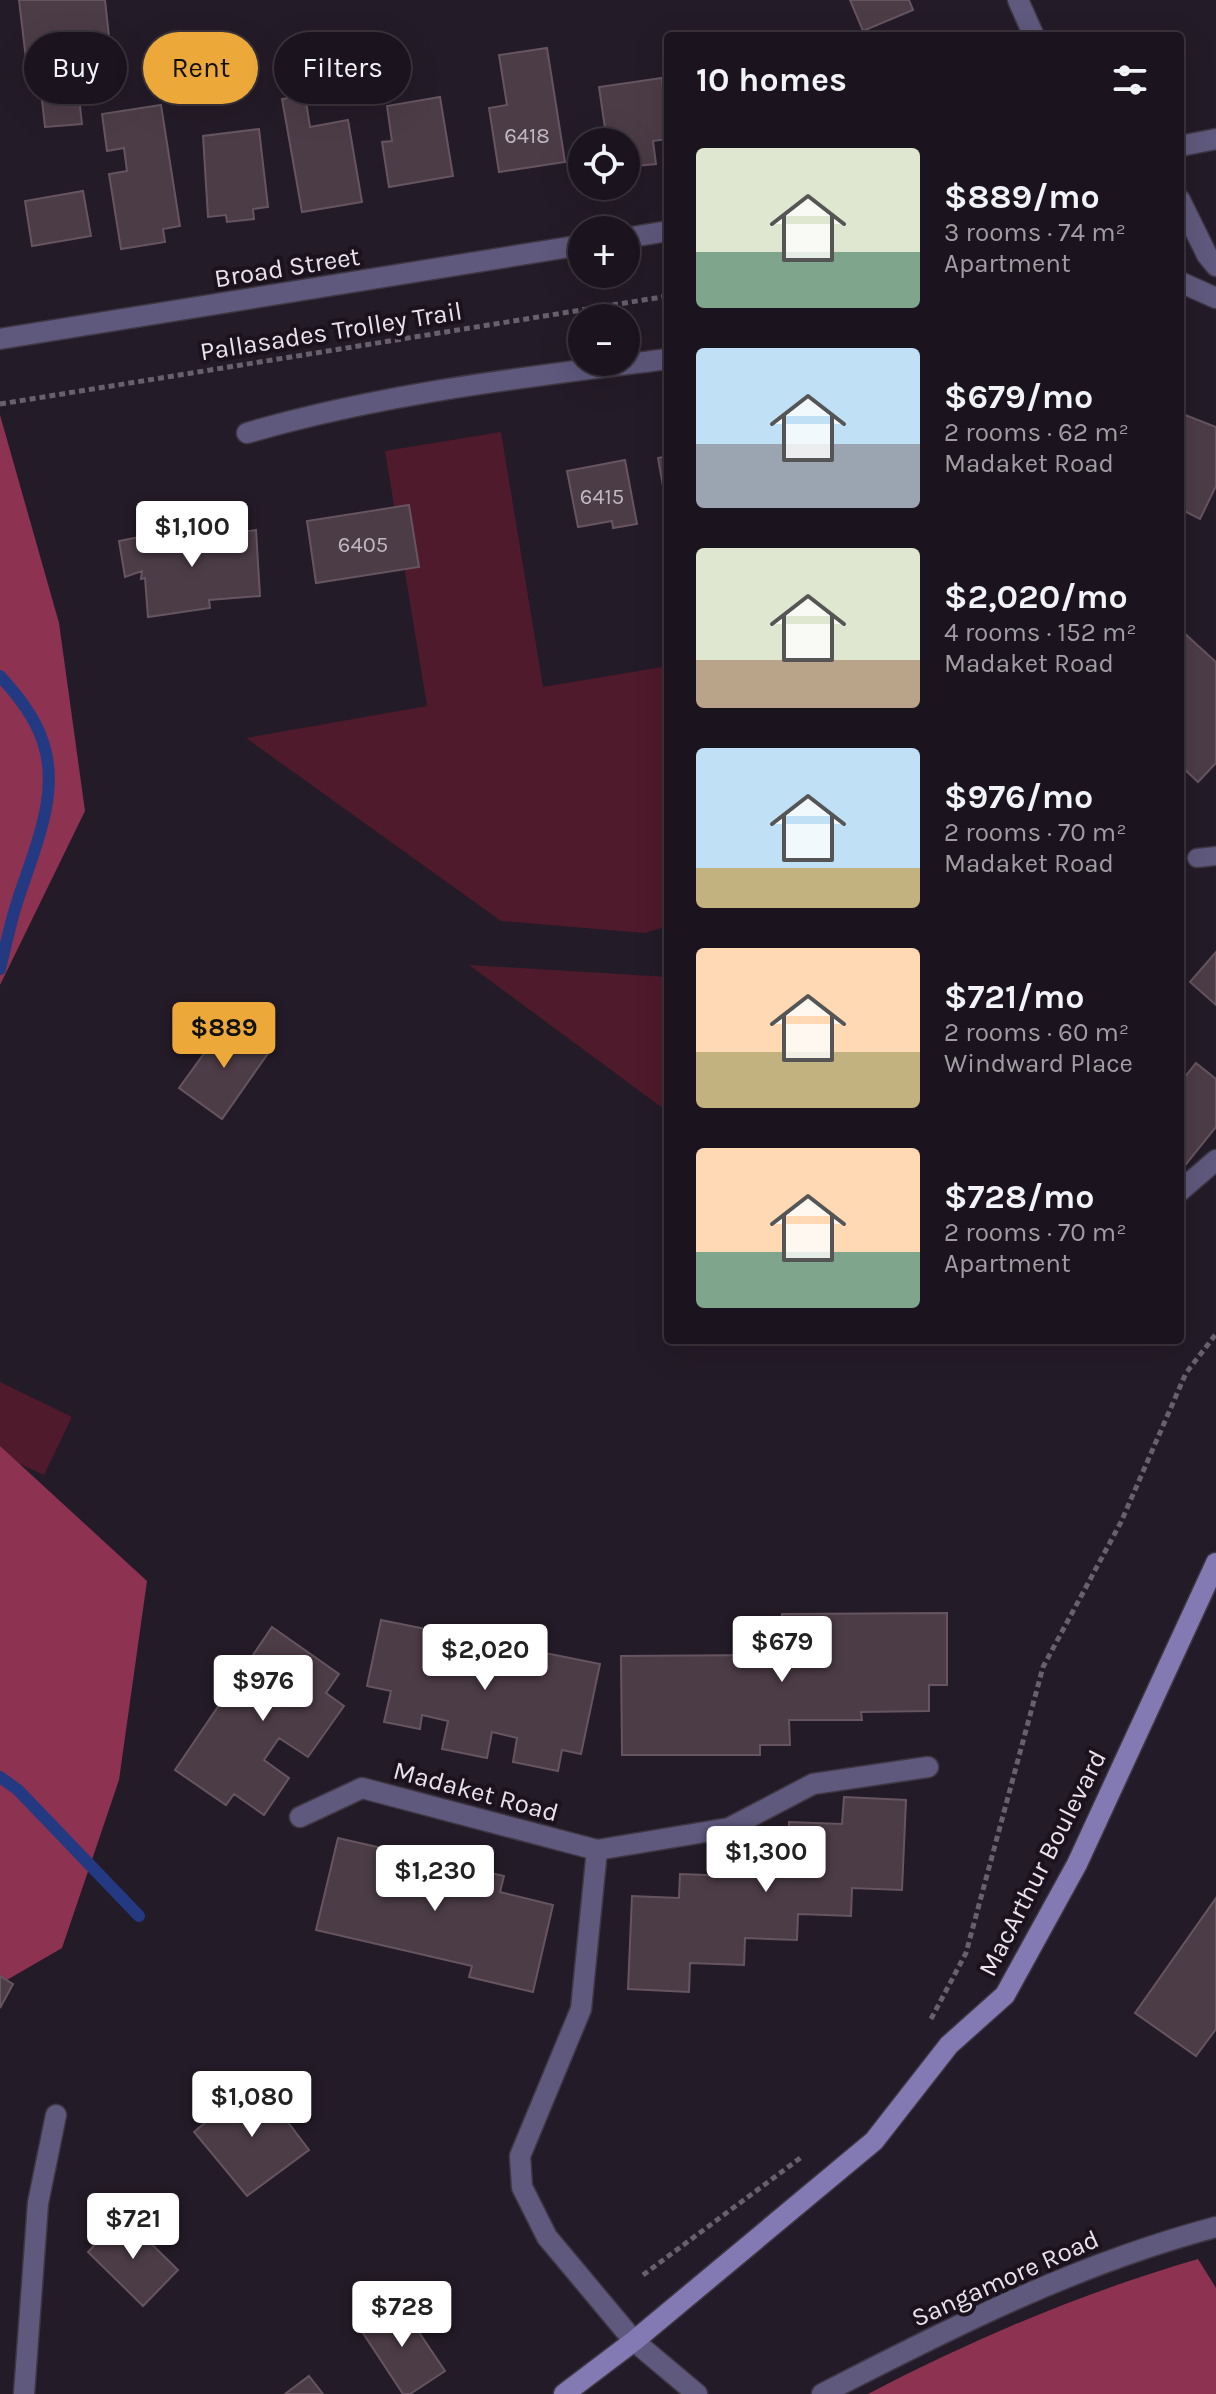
<!DOCTYPE html>
<html lang="en">
<head>
<meta charset="utf-8">
<style>
  :root { --surface:#1b141e; --page:#28212b; --text:#f1f3f6; --muted:#a09ea4; --line:#39333c; --accent:#eca93a }
  body { margin:0; font-family:Karla,sans-serif; background:var(--page); color:var(--text); height:100vh; display:flex; flex-direction:column; font-size:30px; white-space:nowrap }
  * { box-sizing:border-box; margin:0 }
  p { font-size:26px; color:var(--muted) }
  .icon { flex:none; width:44px; height:44px; fill:none; stroke:currentColor; stroke-width:2; stroke-linecap:round; stroke-linejoin:round }
  .map { position:relative; flex:1; overflow:hidden }
  .panel { position:absolute; left:664px; top:32px; width:520px; height:1312px; display:flex; flex-direction:column; background:var(--surface); border-radius:8px; box-shadow:0 8px 32px #0002,0 0 0 2px var(--line) }
  .panel>* { flex:none }
  .top-card { position:absolute; left:24px; top:32px; width:520px; height:72px; display:flex; gap:16px }
  .controls { position:absolute; left:568px; top:128px; display:grid; gap:16px }
  .controls a { display:grid; place-items:center; width:72px; height:72px; border-radius:50%; background:var(--surface); box-shadow:0 8px 32px #0002,0 0 0 2px var(--line); font-size:40px }
  .price { position:absolute; translate:-50% -68px; padding:0 18px; border-radius:8px; background:#fff; color:#222; font-size:26px; line-height:52px; filter:drop-shadow(0 2px 4px #0008) }
  .price::after { content:''; position:absolute; left:50%; top:48px; width:24px; height:18px; margin-left:-12px; background:inherit; clip-path:polygon(0 0,100% 0,50% 100%) }
  .price.on { background:var(--accent); color:#111 }
  ul { padding:0; list-style:none }
  li { display:flex; align-items:center; gap:24px; height:200px; padding:0 32px }
  li span { display:grid; place-items:center; flex:none; width:224px; height:160px; border-radius:8px; color:#555 }
  li>.icon { margin-inline-start:auto }
  span .icon { width:96px; height:96px; fill:#fffc; stroke-width:1 }
  li b { font-size:34px }
  h2 { display:flex; justify-content:space-between; align-items:center; height:96px; padding:0 32px; font-size:34px }
  .chip { padding:0 28px; border-radius:36px; background:var(--surface); box-shadow:0 8px 32px #0002,0 0 0 2px var(--line); font-size:28px; line-height:72px }
  .chip.on { background:var(--accent); color:#111 }
  .map>svg:first-child { display:block }
  .green { fill:#4f1a2b }
  .forest { fill:#8d3250 }
  .lines { fill:none; stroke-linecap:round; stroke-linejoin:round }
  .stream { stroke:#233a82; stroke-width:12 }
  .building { fill:#4c3c46; stroke:#665560; stroke-width:2 }
  .service-casing { stroke:#3f3743; stroke-width:21 }
  .minor-casing { stroke:#3f3743; stroke-width:23 }
  .tertiary-casing { stroke:#3f3743; stroke-width:23 }
  .secondary-casing { stroke:#3f3743; stroke-width:23 }
  .path { stroke:#68606c; stroke-width:5; stroke-dasharray:6 4; stroke-linecap:butt }
  .service { stroke:#5f597d; stroke-width:18 }
  .minor { stroke:#5f597d; stroke-width:20 }
  .tertiary { stroke:#5f597d; stroke-width:20 }
  .secondary { stroke:#837ab3; stroke-width:20 }
  .labels { text-anchor:middle; stroke-width:8; stroke-linejoin:round; paint-order:stroke }
  .number-label { font-size:22px; fill:#c1b8c2 }
  .street-label { font-size:26px; fill:#e8e2eb; stroke:#1b121e }
</style>
</head>
<body>
<div class="map">
<svg width="1216" height="2394" viewBox="0 0 1216 2394">
  <rect width="100%" height="100%" fill="#241b28"/>
  <!-- green -->
  <path class="green" d="M501,432l42,255 125,-21v260l-23,7 -144,-12 -255,-183 181,-32 -42,-255z
    M469,965l199,12v135z
    M0,1382l72,35 -28,58 -44,-20z"/>
  <!-- forest -->
  <path class="forest" d="M0,415l59,208 26,188 -85,174z
    M0,1446l147,135 -28,199 -57,168 -62,36z
    M1198,2259l18,29v106h-348c107,-56 214,-101 330,-135z"/>
  <g class="lines">
    <!-- stream -->
    <path class="stream" d="M0,676c18,20 35,41 43,66 19,55 -13,116 -28,167 -6,20 -10,40 -15,60
      M0,1777l18,13 121,126"/>
  </g>
  <!-- building -->
  <path class="building" d="M19,0h86l5,46 -48,6 2,20 -36,4z
    M850,0h59l4,10 -50,21z
    M547,48l18,114 -66,10 -10,-64 18,-3 -8,-50z
    M662,78l6,61 -15,2 3,23 -30,3v-25h-19l-8,-55z
    M78,88l4,36 -37,3 -4,-35z
    M305,95l5,32 38,-7 14,82 -60,10 -20,-113z
    M440,97l13,79 -64,11 -7,-45 10,-1 -5,-35z
    M161,105l19,121 -17,3 2,13 -44,7 -12,-75 18,-3 -3,-23 -17,3 -5,-37z
    M259,129l9,78 -15,2 1,10 -27,3 -1,-7 -18,2 -5,-81z
    M83,191l8,45 -59,10 -7,-45z
    M1180,413l36,14v59l-16,33 -20,-10z
    M668,456v58l-10,-56z
    M625,460l12,64 -24,4 -1,-7 -34,6 -11,-56z
    M409,505l10,62 -103,16 -9,-62z
    M189,527l1,13 66,-10 4,66 -51,4 1,8 -62,9 -3,-39 -4,1 1,-8 -17,6 -6,-36z
    M1183,632l33,30v101l-18,19 -18,-17v-130z
    M1216,952v53l-26,-23z
    M227,1022l42,30 -47,67 -43,-31z
    M1196,1063l20,16v48l-33,41 -3,-2v-83z
    M947,1613v72h-18v26l-68,1 1,8h-73l1,25h-30v10h-138l-1,-99 161,-1v-41z
    M381,1620l219,44 -19,90 -19,-4 -4,21 -45,-9 4,-24 -25,-6 -5,26 -45,-9 6,-28 -26,-6 -2,14 -36,-7 7,-31 -24,-5z
    M272,1627l67,47 -13,19 18,13 -36,51 -29,-19 -15,22 25,18 -25,37 -30,-21 -8,11 -51,-35z
    M844,1797l62,3 -4,90 -50,-2 -1,28 -53,-2 -1,26 -52,-2 -1,27 -54,-2 -1,29 -61,-3 4,-93 47,2 1,-24 54,2 1,-30 53,3 1,-27 53,2z
    M338,1838l166,38 -4,16 53,13 -20,87 -64,-15 3,-11 -156,-36z
    M1216,1898v131l-20,27 -61,-43z
    M0,1976l13,8 -13,24z
    M256,2080l53,70 -62,46 -53,-64z
    M122,2215l56,55 -35,36 -55,-54z
    M398,2301l47,70 -35,23h-7l-44,-67z
    M309,2376l14,18h-38z"/>
  <g class="lines">
    <!-- service casing -->
    <g class="service-casing">
      <path id="service" d="M1197,858l19,-2"/>
    </g>
    <!-- minor casing -->
    <g class="minor-casing">
      <path id="minor" d="M1018,0l16,36
        M1180,146l36,-7
        M1180,200l27,55 9,11
        M626,238l42,-7
        M1180,282l36,16
        M0,339l582,-94
        M247,433c138,-40 279,-56 421,-74
        M1180,1191l36,-31
        M300,1817l62,-29 235,62 132,-22 84,-44 115,-17
        M597,1850l-16,159 -61,147 2,31 25,50 87,104
        M24,2394l14,-191 18,-88"/>
    </g>
    <!-- tertiary casing -->
    <g class="tertiary-casing">
      <path id="tertiary" d="M634,2341l63,53
        M822,2394c128,-66 254,-130 394,-167"/>
    </g>
    <!-- secondary casing -->
    <g class="secondary-casing">
      <path id="secondary" d="M564,2394l70,-53 240,-200 75,-96 56,-50 72,-131 139,-301"/>
    </g>
    <!-- path -->
    <path class="path" d="M0,404l668,-108
      M931,2019l35,-66 77,-286 78,-145 65,-149 30,-39
      M643,2275l160,-119"/>
    <!-- service -->
    <use href="#service" class="service"/>
    <!-- minor -->
    <use href="#minor" class="minor"/>
    <!-- tertiary -->
    <use href="#tertiary" class="tertiary"/>
    <!-- secondary -->
    <use href="#secondary" class="secondary"/>
  </g>
  <g class="labels">
    <!-- number labels -->
    <g class="number-label">
      <text x="527" y="143">6418</text>
      <text x="602" y="504">6415</text>
      <text x="363" y="552">6405</text>
    </g>
    <!-- street labels -->
    <g class="street-label">
      <text transform="translate(287 267) rotate(-9)" y="9">Broad Street</text>
      <text transform="translate(331 331) rotate(-9)" y="9">Pallasades Trolley Trail</text>
      <text transform="translate(476 1791) rotate(15)" y="9">Madaket Road</text>
      <text transform="translate(1042 1863) rotate(-63)" y="9">MacArthur Boulevard</text>
      <text transform="translate(1005 2278) rotate(-24)" y="9">Sangamore Road</text>
    </g>
  </g>
</svg>
<div class="controls">
<a><svg class="icon" aria-label="locate" viewBox="0 0 24 24"><circle cx="12" cy="12" r="6"/><path d="M12 2v4M12 18v4M2 12h4M18 12h4"/></svg></a>
<a>+</a>
<a>−</a>
</div>
<b class="price" style="left:192px;top:569px">$1,100</b>
<b class="price on" style="left:224px;top:1070px">$889</b>
<b class="price" style="left:782px;top:1684px">$679</b>
<b class="price" style="left:485px;top:1692px">$2,020</b>
<b class="price" style="left:263px;top:1723px">$976</b>
<b class="price" style="left:766px;top:1894px">$1,300</b>
<b class="price" style="left:435px;top:1913px">$1,230</b>
<b class="price" style="left:252px;top:2139px">$1,080</b>
<b class="price" style="left:133px;top:2261px">$721</b>
<b class="price" style="left:402px;top:2349px">$728</b>
<div class="top-card">
<a class="chip">Buy</a>
<a class="chip on">Rent</a>
<a class="chip">Filters</a>
</div>
<section class="panel">
<h2>10 homes<svg class="icon" aria-label="filters" viewBox="0 0 24 24"><path d="M4 7h16M4 17h16"/><circle cx="9" cy="7" r="2"/><circle cx="15" cy="17" r="2"/></svg></h2>
<ul>
<li><span style="background:linear-gradient(#dfe7d0 65%,#7fa58c 0)"><svg class="icon" aria-label="home" viewBox="0 0 24 24"><path d="M3 11l9-7 9 7M6 9v11h12V9"/></svg></span><div><b>$889/mo</b><p>3 rooms · 74 m²</p><p>Apartment</p></div></li>
<li><span style="background:linear-gradient(#bfe0f5 60%,#9aa5b1 0)"><svg class="icon" aria-label="home" viewBox="0 0 24 24"><path d="M3 11l9-7 9 7M6 9v11h12V9"/></svg></span><div><b>$679/mo</b><p>2 rooms · 62 m²</p><p>Madaket Road</p></div></li>
<li><span style="background:linear-gradient(#dfe7d0 70%,#b9a48a 0)"><svg class="icon" aria-label="home" viewBox="0 0 24 24"><path d="M3 11l9-7 9 7M6 9v11h12V9"/></svg></span><div><b>$2,020/mo</b><p>4 rooms · 152 m²</p><p>Madaket Road</p></div></li>
<li><span style="background:linear-gradient(#bfe0f5 75%,#c2b280 0)"><svg class="icon" aria-label="home" viewBox="0 0 24 24"><path d="M3 11l9-7 9 7M6 9v11h12V9"/></svg></span><div><b>$976/mo</b><p>2 rooms · 70 m²</p><p>Madaket Road</p></div></li>
<li><span style="background:linear-gradient(#ffd9b3 65%,#c2b280 0)"><svg class="icon" aria-label="home" viewBox="0 0 24 24"><path d="M3 11l9-7 9 7M6 9v11h12V9"/></svg></span><div><b>$721/mo</b><p>2 rooms · 60 m²</p><p>Windward Place</p></div></li>
<li><span style="background:linear-gradient(#ffd9b3 65%,#7fa58c 0)"><svg class="icon" aria-label="home" viewBox="0 0 24 24"><path d="M3 11l9-7 9 7M6 9v11h12V9"/></svg></span><div><b>$728/mo</b><p>2 rooms · 70 m²</p><p>Apartment</p></div></li>
</ul>
</section>
</div>
</body>
</html>
